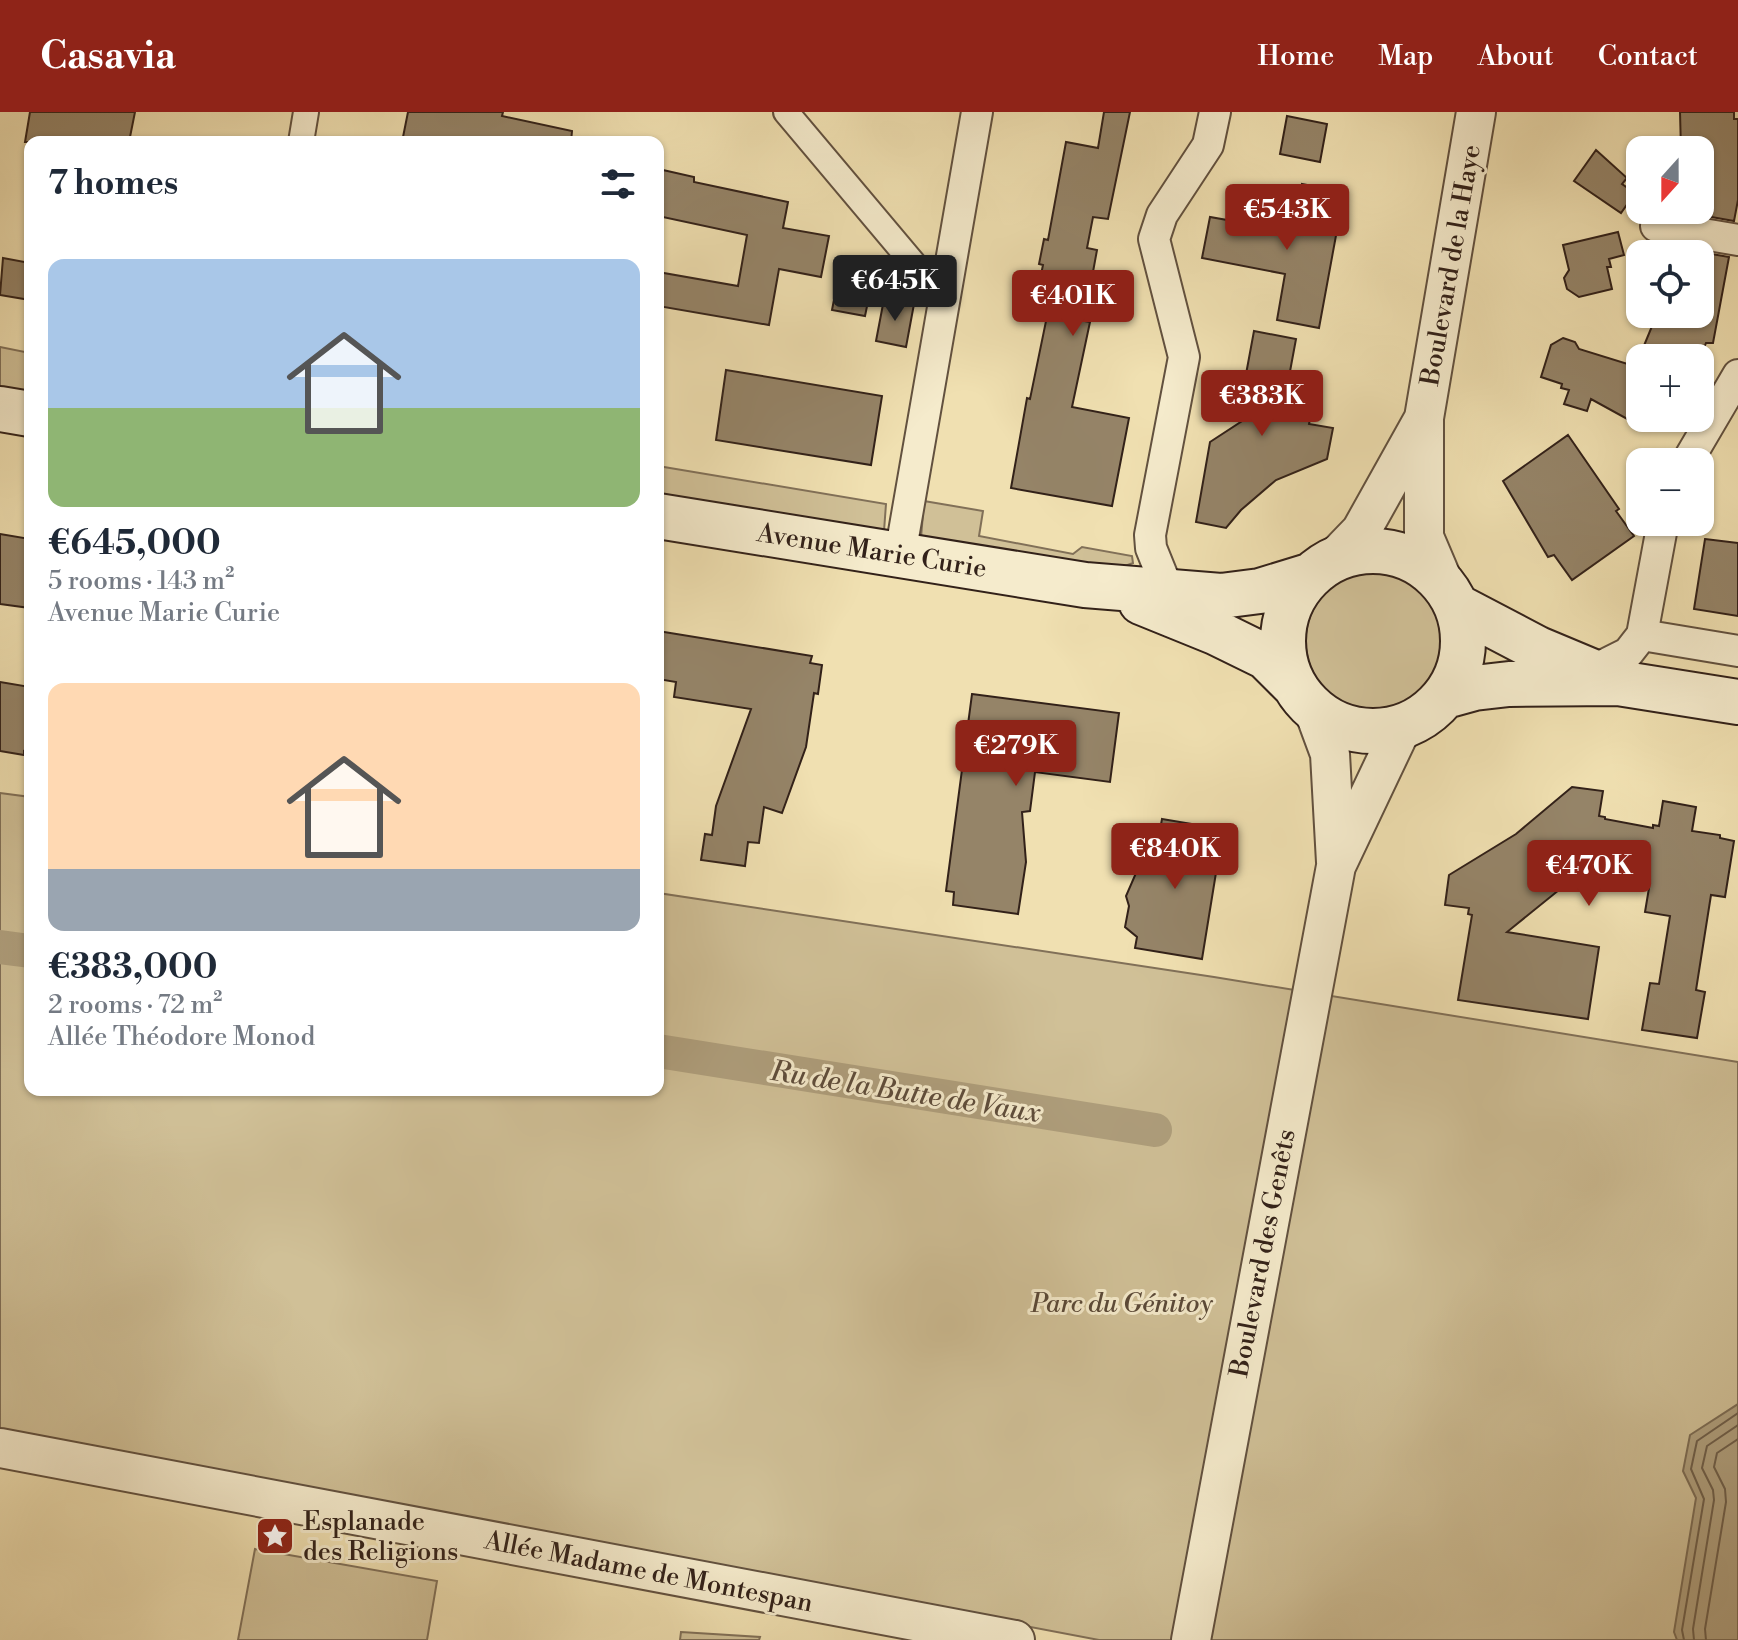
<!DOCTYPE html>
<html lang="en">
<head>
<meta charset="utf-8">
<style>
  :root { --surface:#fff; --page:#f6f6f7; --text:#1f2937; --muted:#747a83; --accent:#8f2418 }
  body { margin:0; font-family:"Libre Bodoni",serif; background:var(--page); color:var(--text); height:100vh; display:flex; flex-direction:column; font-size:30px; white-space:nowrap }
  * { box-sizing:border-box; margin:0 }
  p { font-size:26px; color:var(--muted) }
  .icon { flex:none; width:44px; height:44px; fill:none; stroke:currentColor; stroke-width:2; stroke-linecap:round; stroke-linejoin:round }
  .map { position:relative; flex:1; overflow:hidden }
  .sheet { position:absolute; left:24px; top:24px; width:640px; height:960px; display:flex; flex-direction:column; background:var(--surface); border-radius:16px; box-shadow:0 2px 6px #0004 }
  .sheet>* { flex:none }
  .needle { width:52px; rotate:201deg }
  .tools { position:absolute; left:1626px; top:24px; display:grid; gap:16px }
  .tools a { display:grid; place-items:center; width:88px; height:88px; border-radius:16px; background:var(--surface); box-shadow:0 2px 6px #0004; font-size:40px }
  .price { position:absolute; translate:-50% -68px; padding:0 18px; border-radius:8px; background:var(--accent); color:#fff; font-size:26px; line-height:52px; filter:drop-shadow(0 2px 4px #0008) }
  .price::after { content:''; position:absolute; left:50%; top:48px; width:24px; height:18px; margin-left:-12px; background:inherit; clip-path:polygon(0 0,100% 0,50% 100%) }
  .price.current { background:#222; color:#fff }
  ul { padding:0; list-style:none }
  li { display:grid; align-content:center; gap:16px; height:424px; padding:0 24px }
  li span { display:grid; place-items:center; height:248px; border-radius:16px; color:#555 }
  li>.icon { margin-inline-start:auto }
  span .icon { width:144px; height:144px; fill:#fffc; stroke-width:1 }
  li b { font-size:34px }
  h2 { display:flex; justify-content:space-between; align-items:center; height:96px; padding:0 24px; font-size:34px }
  header { display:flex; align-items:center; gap:48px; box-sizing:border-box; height:112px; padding:0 40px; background:var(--accent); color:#fff }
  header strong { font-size:38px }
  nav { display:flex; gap:44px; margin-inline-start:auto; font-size:28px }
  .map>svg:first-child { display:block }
  .green { fill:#d0c097; stroke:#817058; stroke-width:2 }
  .water { fill:#af9f7d; stroke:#7d6d55; stroke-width:2 }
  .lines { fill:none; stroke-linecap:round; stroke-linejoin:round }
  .shore { stroke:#70604b; stroke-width:2 }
  .canal { stroke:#af9f7d; stroke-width:34 }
  .building { fill:#958468; stroke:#322119; stroke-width:2 }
  .pedestrian-casing { stroke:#62513f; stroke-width:28 }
  .minor-casing { stroke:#62513f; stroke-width:34 }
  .tertiary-casing { stroke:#62513f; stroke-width:42 }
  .secondary-casing { stroke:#322119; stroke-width:48 }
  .pedestrian { stroke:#f5ebcc; stroke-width:24 }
  .minor { stroke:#f5ebcc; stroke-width:30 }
  .tertiary { stroke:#f5ebcc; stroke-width:38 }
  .secondary { stroke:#f5ebcc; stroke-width:44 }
  .labels { text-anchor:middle; stroke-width:6; stroke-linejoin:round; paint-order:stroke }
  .street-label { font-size:26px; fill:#322119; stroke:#f5ebcc }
  .park-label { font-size:26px; font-style:italic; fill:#5a4938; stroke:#f5ebcc }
  .poi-label { font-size:26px; fill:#322119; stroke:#f5ebcc; text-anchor:start }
  .water-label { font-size:28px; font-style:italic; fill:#5e4d3c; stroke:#f5ebcc }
</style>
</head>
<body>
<header>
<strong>Casavia</strong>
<nav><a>Home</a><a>Map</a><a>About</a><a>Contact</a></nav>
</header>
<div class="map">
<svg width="1738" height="1528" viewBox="0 0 1738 1528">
  <rect width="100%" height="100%" fill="#f0e0b1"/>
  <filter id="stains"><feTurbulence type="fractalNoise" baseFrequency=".0025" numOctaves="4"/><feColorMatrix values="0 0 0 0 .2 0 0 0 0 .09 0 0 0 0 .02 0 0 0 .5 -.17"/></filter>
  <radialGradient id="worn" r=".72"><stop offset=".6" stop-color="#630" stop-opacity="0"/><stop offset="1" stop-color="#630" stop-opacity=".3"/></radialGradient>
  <!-- green -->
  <path class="green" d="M0,235l30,6v43l-30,-5z
    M658,354l228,38 -2,27 -226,-36z
    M924,389l59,10 -4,25 94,18 9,-7 50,9 1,7 -16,6 -196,-31z
    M1306 529a71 71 0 1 1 142 0a71 71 0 1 1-142 0Z
    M0,681l30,4v293h628v-197l556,84 524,85v578h-639l-1099,-208z
    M255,1437l182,32 -10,59h-189z
    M681,1520l79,5 -1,3h-79z"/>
  <!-- water -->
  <path class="water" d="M1738,1292v236h-61l-3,-8 22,-134 -13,-27 7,-36z"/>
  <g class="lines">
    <!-- shore -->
    <path class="shore" d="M1684,1528l-2,-10 22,-131 -13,-30 6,-28 41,-28
      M1694,1528l-1,-11 21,-129 -1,-10 -11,-22 5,-22 31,-21
      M1706,1528l-1,-11 21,-127 -1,-13 -11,-22 3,-14 21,-14"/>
    <!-- canal -->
    <path class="canal" d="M0,835l30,4
      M658,939l497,79"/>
  </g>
  <!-- building -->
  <path class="building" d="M30,0h105l-6,30h-104z
    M408,0h95l-1,4 70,15 -1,11h-169z
    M1104,0h26l-22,107 -15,-2 -6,31 10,2 -13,71 6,1 -18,85 57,11 -17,88 -101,-18 16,-90 3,1 22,-107 -14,-3 5,-24 -4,-1 5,-25 4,1 18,-98 32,6z
    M1680,0h54v7h4v81l-4,21 -34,-6v-65h-19z
    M1287,4l40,8 -7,38 -40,-8z
    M1596,38l31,28 -5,6 13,9 -14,20 -47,-32z
    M663,58l31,7v5l94,20 -5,26 46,8 -8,41 -42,-8 -10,56 -111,-19v-34l80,14 9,-51 -89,-19v-21z
    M1302,72l42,8 -25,136 -42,-8 8,-46 -83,-16 8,-41 84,15z
    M1618,120l6,23 -15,4 2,8h-4l5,22 -33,8 -12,-8 -3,-11 5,-8 -6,-25z
    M1700,140l29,5 -16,86h-7l-6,15h-31l-26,-10 14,-34h43z
    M3,146l27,5v37l-30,-5z
    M841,152l33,8 -9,44 -33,-6z
    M884,187l30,5 -8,43 -30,-6z
    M1254,219l42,8 -10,54 29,5 -6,26 24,4 -6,31 -51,21 -35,30 -15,18 -30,-6 14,-80 75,-49 -41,-8z
    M1563,226l12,4 4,7 52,16 9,35v26l-49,-27 -4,12 -23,-7 5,-14 -8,-2 1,-4 -21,-7 10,-32z
    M726,258l156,26 -11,69 -155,-25z
    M1568,323l51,74 -3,2 18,25 -62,44 -18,-25 -6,2 -45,-76z
    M0,422l30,5v69l-30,-4z
    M1705,427l33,4v73l-44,-7z
    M658,519l154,25 -2,7 12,2 -4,29 -4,-1 -8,54 -24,66 -18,-6 -5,36 -11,-1 -3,24 -44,-6 4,-26 7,1 4,-29 35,-97 -77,-12 2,-15 -18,-3z
    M0,570l30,5v65l-6,-1v4l-24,-4z
    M972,582l147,19 -9,69 -75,-10 -5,39 -8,1 4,50 -8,52 -65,-9 1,-13 -8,-1z
    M1572,675l31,4 -4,25 6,1v2l48,9v-3l6,1 4,-25 33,6 -4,24 28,4v3l14,3 -9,56 -14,-2 -15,95 9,2 -8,46 -55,-8 8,-47 9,1 11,-68 -25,-4 4,-24 -6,-1v-2l-48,-8v3l-20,-3 -68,55 92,15 -11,72 -130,-19 14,-85 -4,-1 1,-6 -24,-3 4,-30 67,-41z
    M1162,707l54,9 -3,19 7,1 -18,111 -67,-11 2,-11 -12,-10 4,-21 -3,-10 10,-23 11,-5 3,-17 6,1z"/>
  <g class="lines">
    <!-- pedestrian casing -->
    <g class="pedestrian-casing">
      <path id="pedestrian" d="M786,0l159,189
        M301,30l5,-30"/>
    </g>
    <!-- minor casing -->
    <g class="minor-casing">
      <path id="minor" d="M1656,114l82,14
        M1687,350l51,-87
        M900,443l77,-443
        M1168,478l-17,-42 -1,-13 34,-178 -30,-118 8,-24 46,-70 7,-33
        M1642,523l21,-113
        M1592,559l36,-18 14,-18 96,16"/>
    </g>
    <!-- tertiary casing -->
    <g class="tertiary-casing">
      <path id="tertiary" d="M1333,448l28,-29 62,-111
        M1444,472l-20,-47v-119l52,-306
        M1313,596l17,46 6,108
        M0,1336l1015,192
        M1191,1528l145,-774 66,-139"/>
    </g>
    <!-- secondary casing -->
    <g class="secondary-casing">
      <path id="secondary" d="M0,297l30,5
        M658,404l427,69 136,11 39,-5 49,-15
        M1283 529a90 90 0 1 1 180 0a90 90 0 1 1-180 0Z
        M1141,490l74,30 51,25 28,28
        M1458,495l80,42 67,28
        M1445,584l29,-8 35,-4 109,-1 120,19"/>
    </g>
    <!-- pedestrian -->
    <use href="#pedestrian" class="pedestrian"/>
    <!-- minor -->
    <use href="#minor" class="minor"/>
    <!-- tertiary -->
    <use href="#tertiary" class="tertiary"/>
    <!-- secondary -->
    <use href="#secondary" class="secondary"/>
  </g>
  <!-- icons -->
  <defs>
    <g id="sight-square" transform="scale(2)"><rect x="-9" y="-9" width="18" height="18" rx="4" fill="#8f2418" stroke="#f5ebcc"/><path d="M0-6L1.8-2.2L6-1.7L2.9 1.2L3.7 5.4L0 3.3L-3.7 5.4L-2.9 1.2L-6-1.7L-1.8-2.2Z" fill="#fff"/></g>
  </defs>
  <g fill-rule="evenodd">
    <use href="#sight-square" x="275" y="1424"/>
  </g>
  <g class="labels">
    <!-- street labels -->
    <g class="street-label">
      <text transform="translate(1450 153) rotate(-80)" y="9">Boulevard de la Haye</text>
      <text transform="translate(872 438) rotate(9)" y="9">Avenue Marie Curie</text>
      <text transform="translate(1262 1141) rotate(-79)" y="9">Boulevard des Genêts</text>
      <text transform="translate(649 1459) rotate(11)" y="9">Allée Madame de Montespan</text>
    </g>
    <!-- park labels -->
    <g class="park-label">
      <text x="1122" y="1200">Parc du Génitoy</text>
    </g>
    <!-- poi labels -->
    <g class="poi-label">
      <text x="303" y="1418">Esplanade<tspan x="303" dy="30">des Religions</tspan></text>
    </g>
    <!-- water labels -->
    <g class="water-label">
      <text transform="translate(906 979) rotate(9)" y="10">Ru de la Butte de Vaux</text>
    </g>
  </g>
  <rect width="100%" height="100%" filter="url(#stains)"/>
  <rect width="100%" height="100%" fill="url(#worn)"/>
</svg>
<div class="tools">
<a><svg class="needle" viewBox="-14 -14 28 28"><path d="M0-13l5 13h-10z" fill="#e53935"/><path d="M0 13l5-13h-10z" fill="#747a83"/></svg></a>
<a><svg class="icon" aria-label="locate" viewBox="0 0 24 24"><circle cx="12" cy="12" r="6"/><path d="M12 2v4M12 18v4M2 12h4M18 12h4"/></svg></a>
<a>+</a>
<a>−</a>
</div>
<b class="price" style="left:1287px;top:140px">€543K</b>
<b class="price current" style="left:895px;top:211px">€645K</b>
<b class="price" style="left:1073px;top:226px">€401K</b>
<b class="price" style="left:1262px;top:326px">€383K</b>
<b class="price" style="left:1016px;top:676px">€279K</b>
<b class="price" style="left:1175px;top:779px">€840K</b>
<b class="price" style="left:1589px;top:796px">€470K</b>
<section class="sheet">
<h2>7 homes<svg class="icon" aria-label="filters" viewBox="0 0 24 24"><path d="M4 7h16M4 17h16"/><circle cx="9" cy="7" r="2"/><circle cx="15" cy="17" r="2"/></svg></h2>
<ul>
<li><span style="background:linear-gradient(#a9c7e8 60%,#8fb573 0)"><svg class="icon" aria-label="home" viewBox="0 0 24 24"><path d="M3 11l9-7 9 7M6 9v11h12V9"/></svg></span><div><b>€645,000</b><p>5 rooms · 143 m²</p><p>Avenue Marie Curie</p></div></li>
<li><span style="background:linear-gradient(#ffd9b3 75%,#9aa5b1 0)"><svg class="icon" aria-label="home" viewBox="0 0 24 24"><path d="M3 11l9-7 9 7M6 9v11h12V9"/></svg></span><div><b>€383,000</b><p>2 rooms · 72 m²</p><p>Allée Théodore Monod</p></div></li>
</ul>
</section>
</div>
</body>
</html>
